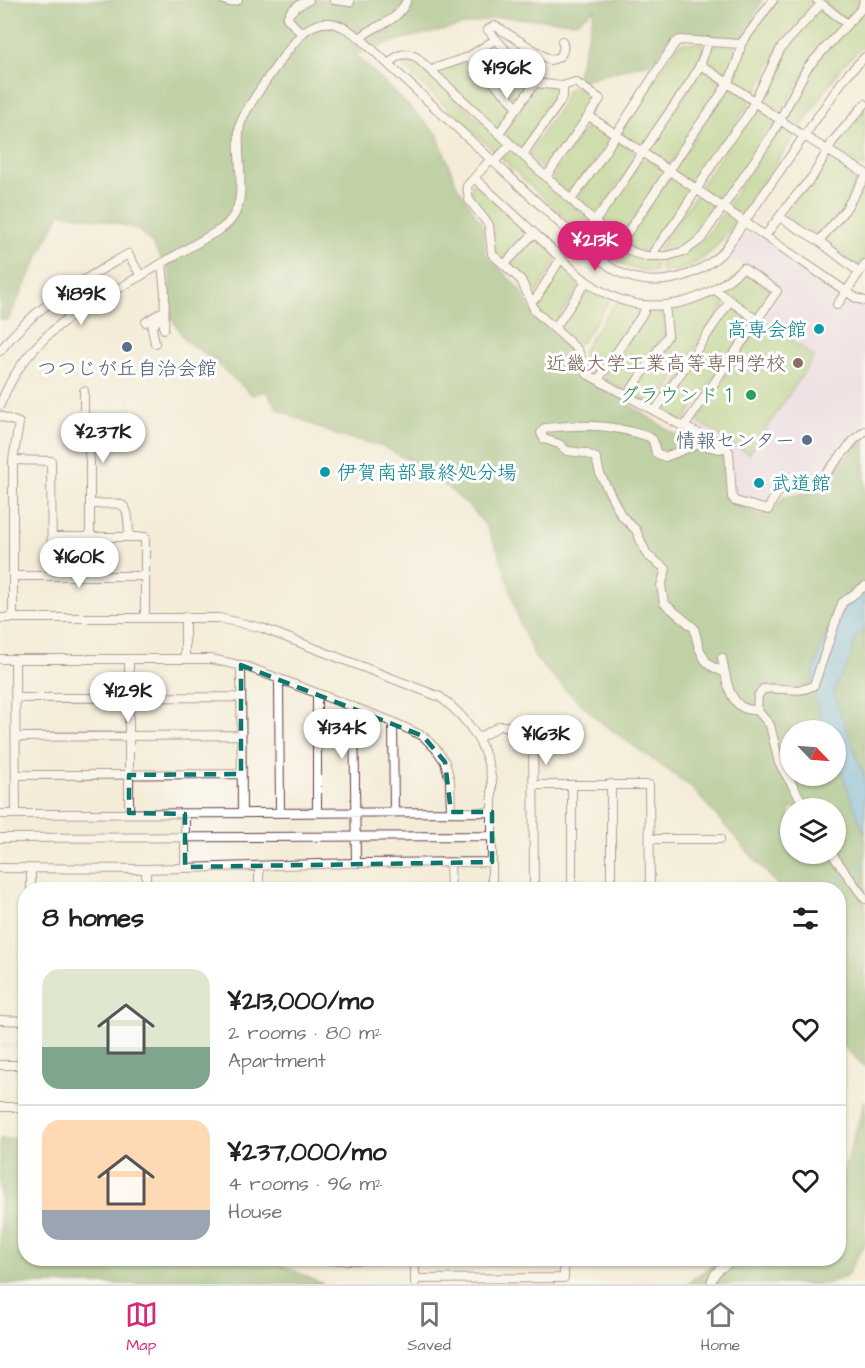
<!DOCTYPE html>
<html lang="en">
<head>
<meta charset="utf-8">
<style>
  :root { --surface:#fff; --page:#f2f2f2; --text:#202124; --muted:#757577; --line:#e0e0e0; --accent:#db2777 }
  body { margin:0; font-family:"Architects Daughter","Klee One",sans-serif; background:var(--page); color:var(--text); height:100vh; display:flex; flex-direction:column; font-size:22px; white-space:nowrap }
  * { box-sizing:border-box; margin:0 }
  p { font-size:20px; color:var(--muted) }
  .icon { flex:none; width:33px; height:33px; fill:none; stroke:currentColor; stroke-width:2; stroke-linecap:round; stroke-linejoin:round }
  .map { position:relative; flex:1; overflow:hidden }
  .side { position:absolute; left:18px; top:882px; width:828px; height:384px; display:flex; flex-direction:column; background:var(--surface); border-radius:24px; box-shadow:0 2px 4px #0004 }
  .side>* { flex:none }
  .needle { width:39px; rotate:115deg }
  .controls { position:absolute; left:780px; top:720px; display:grid; gap:12px }
  .controls a { display:grid; place-items:center; width:66px; height:66px; border-radius:50%; background:var(--surface); box-shadow:0 2px 4px #0004; font-size:30px }
  .price { position:absolute; translate:-50% -51px; padding:0 14px; border-radius:21px; background:#fff; color:#222; font-size:20px; line-height:39px; filter:drop-shadow(0 2px 3px #0008) }
  .price::after { content:''; position:absolute; left:50%; top:36px; width:18px; height:14px; margin-left:-9px; background:inherit; clip-path:polygon(0 0,100% 0,50% 100%) }
  .price.current { background:var(--accent); color:#fff }
  ul { padding:0; list-style:none }
  li { display:flex; align-items:center; gap:18px; height:150px; padding:0 24px }
  li+li { border-top:2px solid var(--line) }
  li span { display:grid; place-items:center; flex:none; width:168px; height:120px; border-radius:18px; color:#555 }
  li>.icon { margin-inline-start:auto }
  span .icon { width:72px; height:72px; fill:#fffc; stroke-width:1 }
  li b { font-size:26px }
  h2 { display:flex; justify-content:space-between; align-items:center; height:72px; padding:0 24px; font-size:26px }
  .menu { display:flex; justify-content:space-around; align-items:center; height:84px; border-top:2px solid var(--line); background:var(--surface); font-size:16px; color:var(--muted) }
  .menu a { display:grid; justify-items:center; gap:3px }
  .menu .current { color:var(--accent) }
  .map>svg:first-child { display:block }
  .built { fill:#e7d2ef }
  .green { fill:#a2cb77; stroke:#767551; stroke-width:1.5 }
  .forest { fill:#81af68; stroke:#66674a; stroke-width:1.5; fill-rule:evenodd }
  .water { fill:#66b3e0; stroke:#586986; stroke-width:1.5 }
  .lines { fill:none; stroke-linecap:round; stroke-linejoin:round }
  .stream { stroke:#66b3e0; stroke-width:1.5 }
  .minor-casing { stroke:#643e45; stroke-width:10 }
  .minor { stroke:#fff; stroke-width:8 }
  .marked { fill:none; stroke:#0f766e; stroke-width:4.5; stroke-dasharray:12 8; stroke-linejoin:round }
  .culture-dot { fill:#0f9aa8; stroke:#fff; stroke-width:2 }
  .service-dot { fill:#5c6f8a; stroke:#fff; stroke-width:2 }
  .education-dot { fill:#8d6e63; stroke:#fff; stroke-width:2 }
  .leisure-dot { fill:#2e9e5b; stroke:#fff; stroke-width:2 }
  .labels { text-anchor:middle; stroke-width:6; stroke-linejoin:round; paint-order:stroke }
  .culture-label { font-size:20px; fill:#0d838f; stroke:#fff; text-anchor:start }
  .education-label { font-size:20px; fill:#785e54; stroke:#fff; text-anchor:end }
  .service-label { font-size:20px; fill:#4e5e75; stroke:#fff }
  .leisure-label { font-size:20px; fill:#27864d; stroke:#fff; text-anchor:end }
</style>
</head>
<body>
<div class="map">
<svg width="865" height="1284" viewBox="0 0 865 1284">
  <rect width="100%" height="100%" fill="#fff"/>
  <filter id="ink" filterUnits="userSpaceOnUse"><feTurbulence type="fractalNoise" baseFrequency=".0167" numOctaves="2"/><feDisplacementMap in="SourceGraphic" scale="12" xChannelSelector="R" yChannelSelector="G"/><feConvolveMatrix kernelMatrix="1 2 1 2 8 2 1 2 1" color-interpolation-filters="sRGB"/></filter>
  <filter id="wash" filterUnits="userSpaceOnUse"><feTurbulence type="fractalNoise" baseFrequency=".008" numOctaves="4" result="noise"/><feDisplacementMap in="SourceGraphic" scale="24" xChannelSelector="R" yChannelSelector="G"/><feGaussianBlur stdDeviation="1.35" result="paint"/><feColorMatrix in="noise" values="0 0 0 0 0 0 0 0 0 0 0 0 0 0 0 0 0 1.4 0 .05"/><feComposite in="paint" operator="in"/></filter>
  <g filter="url(#wash)">
    <rect width="100%" height="100%" fill="#f4ecd8"/>
    <!-- built -->
    <path class="built" d="M753,231l112,73v123l-12,9 -37,44 -38,7 -7,7 -4,9 -4,2 -25,-7 -3,-3 -6,-51 -5,-4 -32,-14 -1,-4 89,-131 -51,-35 10,-18z"/>
    <!-- green -->
    <path class="green" d="M776,0h37l2,6 -32,35 -30,57 -22,-15 17,-43z
      M822,0h38v6l-12,13h-4z
      M865,9v36l-24,22 -42,63 -15,-9 20,-44z
      M819,10h5l16,13 1,5 -28,29 -34,61 -22,-15 29,-57z
      M681,43h21c6,16 -47,86 -58,103l-5,1 -17,-12 -1,-4 56,-85z
      M493,45h5l32,35v4l-11,16 -4,1 -40,-41 1,-4z
      M713,45l21,1 3,4 -10,30 -22,-15 5,-18z
      M408,57l6,2 93,86 -9,10 -99,-92 2,-5z
      M465,61l4,1 43,44v4l-11,17 -5,1 -57,-54 1,-4z
      M703,68l22,16 -55,81h-4l-17,-11 -1,-5 47,-67z
      M538,86l20,2 2,4 -2,8 -33,48 -5,1 -14,-13 -1,-5 30,-43z
      M575,86l19,12 1,5 -47,68h-4l-15,-14v-4l33,-49 4,-13z
      M729,87l22,14 -54,82 -4,1 -18,-12v-5z
      M756,105l22,15 -54,81 -4,1 -17,-12 -2,-5z
      M865,108v59h-3l-29,-16v-3z
      M592,122l18,11v5l-37,56h-5l-15,-14 -1,-4 37,-53z
      M783,124l13,9 -31,46 -12,14 -3,9 -11,12 -10,-7 -1,-3z
      M619,140l17,12 2,4 -41,59 -4,1 -16,-14v-5l39,-56z
      M511,148l78,72v5l-5,5 -5,1 -78,-73z
      M832,157l27,15 1,7 -19,31 -20,25 -3,1 -33,-18c2,-15 18,-24 27,-35 6,-8 10,-17 16,-25z
      M646,159l17,11 1,5 -43,63h-5l-15,-15v-4l41,-59z
      M673,176l17,12 1,4 -14,24 -27,35 -4,2 -21,-8v-4l21,-29 22,-34z
      M472,184h5l51,48v4l-22,23 -4,1c-13,-14 -4,-21 -11,-36 -6,-17 -19,-18 -20,-38z
      M865,184v75l-6,7h-3l-30,-24v-4z
      M700,195l16,12v5c-19,26 -22,34 -56,42l-2,-4 37,-54z
      M725,213l10,7v3c-18,25 -41,51 -74,49l-1,-12c37,-14 40,-12 62,-46z
      M593,228h5l14,14 44,17 -1,13c-27,0 -48,-15 -67,-34l-1,-4z
      M537,239l19,17v5l-20,34 -5,-1 -20,-27v-3l21,-24z
      M564,264l17,16v4l-24,37 -5,1 -15,-13 -1,-5 14,-21 9,-18z
      M740,273h5l25,17 1,4 -13,19 -5,1 -30,-21v-5z
      M590,287l18,10 1,5 -28,41h-4l-16,-13 -1,-5 26,-37z
      M712,295l12,5 1,5 -68,99 -5,2 -18,-10 -1,-4 36,-53v-28c4,-4 34,-12 43,-16z
      M619,302l21,5 2,5 -43,61 -5,2c-7,-4 -13,-17 -11,-25l32,-47z
      M733,307l18,11v5l-66,97 -4,1 -19,-9 -1,-5 68,-99z
      M653,308h6l4,3 2,24 -37,54 -4,1 -19,-10 -1,-4 44,-66z
      M763,319l51,38 -65,97 -52,-33z"/>
    <!-- forest -->
    <path class="forest" d="M0,0h762l-19,39 -69,-5 -22,28 -77,20 20,-73 -19,13 -76,-5 -97,22 -48,15 82,80 19,50 26,40 4,30 35,37 14,27 40,34 5,20 91,60 53,26 5,42 3,3 36,15 14,-20 35,-8 43,-48 5,-3v628l-24,-23 2,-37 -5,-15v-102l-57,-1 -90,-102 -89,-64 -37,-34 -29,-30 -17,-38 -10,-37 -11,-33 -12,-25 -14,-17 -43,-38 -47,-25 -46,-11 -58,-26 -12,-18 -14,4 -40,-36 -26,-18 -17,-27 1,-42 -19,-30 -14,-13 -34,-9 -43,-7 -52,107 -8,-1zM790,730h46v46h-46zM790,808h46v46h-46z
      M865,1100v142l-19,35 -21,7h-138l32,-25 119,-1 1,-71z
      M25,1138l1,120 242,1 55,25h-323v-145z"/>
    <!-- water -->
    <path class="water" d="M865,590v38l-9,10 -8,25 -15,29 32,87v56l-29,-77v-28h-11l-14,-46 12,-45 20,-30z"/>
    <g class="lines">
      <!-- stream -->
      <path class="stream" d="M850,874l15,-9
        M822,888l23,-12
        M0,1046l26,-1"/>
    </g>
  </g>
  <g filter="url(#ink)">
    <g class="lines">
      <!-- minor casing -->
      <g class="minor-casing">
        <path id="minor" d="M224,0l5,2 9,-2
          M334,0l16,2
          M817,0l30,24
          M302,34l-15,-16c3,-9 13,-14 22,-18
          M360,38c18,-16 36,-13 47,-38
          M468,57l50,50
          M389,64c8,-9 15,-13 27,-7l203,187 15,9 12,3h21l18,-5 16,-12 71,-104 35,-67 55,-60 2,-8
          M701,65l53,36
          M432,72l4,-4 32,-11 28,-18
          M754,102l45,31
          M589,116l267,182 9,3
          M499,133l36,-50
          M804,136l61,37
          M522,155l38,-53 3,-8v-8
          M491,159l-24,27 2,14 20,25 3,29 29,26 14,31 43,39 9,24 97,53 41,18 4,7 3,45 3,4 33,9c13,-32 23,-19 50,-27l37,-44 10,-8
          M494,162l15,-16
          M546,177l54,-78 -25,-17 -12,4 -28,-3 -47,-53 6,-4 3,1 53,33c11,-1 16,-10 12,-19
          M474,178c24,21 47,43 71,65 14,13 28,29 44,40 51,37 109,26 154,-15l34,23 -93,136
          M571,200l24,-33 80,-124 5,-3 61,4 32,-44
          M779,217l40,24 40,31
          M765,236l24,-32 24,-28 20,-35 32,-37
          M579,240c32,-36 55,-76 82,-116 18,-27 40,-50 47,-83
          M819,241l26,-31 20,-33
          M619,244c26,-35 49,-71 72,-107 20,-30 45,-56 50,-93
          M653,256l1,-5 25,-34 43,-68 25,-33 34,-68 40,-44
          M162,264l3,29 -1,36
          M504,265l30,-32
          M715,290l42,30
          M531,301l6,-4 24,-39
          M837,305l28,-41
          M146,322l14,-9
          M555,328l31,-46
          M155,343l-3,-15 11,-16
          M0,351c34,-45 81,-69 128,-97l13,22
          M598,380l46,-68 1,-7
          M84,391v23l6,47v77
          M627,396l41,-61 -3,-30
          M0,405c14,-37 37,-63 68,-87l153,-89c34,-23 12,-70 19,-104 4,-16 49,-78 62,-91 5,-6 13,-9 20,-11 15,-2 27,7 38,15l232,215c7,5 15,12 23,17 36,21 81,9 109,-19l122,-175 19,-19
          M655,411l75,-110
          M0,416l19,7 -6,37v157
          M13,460l38,1 1,115
          M90,504c37,-1 38,-5 39,33
          M52,537h93v80
          M13,576h132
          M185,617v42
          M0,618h219l43,10 178,69c29,22 47,48 52,85v108
          M722,658c4,20 7,55 35,52
          M0,659h211l37,8 145,55 30,14 14,14 8,12 5,18 1,32
          M15,659l1,155
          M129,659v154
          M241,665l1,148
          M725,673l-14,-7 -6,-6 -6,-12 -5,-20 -30,-25 -3,-17 5,-17 -19,-14 -11,-25 -15,-15 -21,-41 -4,-16 -11,-5 -18,-2 -8,-7 -15,-5 -3,-6 4,-5c38,-4 67,-4 104,9l4,3 3,13 9,4 33,-13 22,5 6,-3
          M279,679l1,134
          M317,694v118
          M16,698l225,-1
          M354,707l2,156
          M393,722l1,91
          M16,737l225,-2
          M479,738l20,-12h34l1,164
          M16,775l225,-1
          M611,784v106
          M533,785h116l1,105
          M572,785v105
          M806,808l-27,-45 -9,-38 -13,-15 1,-14 5,-7c16,-3 36,6 51,-4l28,-82 23,-17
          M0,814l492,-2
          M0,838l492,-2
          M650,839h70
          M832,854l33,45
          M450,863l1,27
          M185,867v-53
          M0,868l146,1 210,-6 136,-1
          M31,868v22
          M146,890v-21
          M259,890v-23
          M0,1020l26,1
          M0,1065h26
          M0,1107h26
          M320,1258l4,2 302,-2
          M415,1260v23
          M415,1279l149,-1v-19
          M711,1284c2,-14 15,-19 26,-26"/>
      </g>
      <!-- minor -->
      <use href="#minor" class="minor"/>
    </g>
  </g>
  <!-- marked area -->
  <path d="M0 0H865V1284H0ZM241,665l182,71 22,26 6,50h41v50l-307,5v-53l-56,-1v-38l112,-1z" fill="#f4ecd8" fill-opacity=".55" fill-rule="evenodd"/>
  <path class="marked" d="M241,665l182,71 22,26 6,50h41v50l-307,5v-53l-56,-1v-38l112,-1z"/>
  <!-- markers -->
  <g class="culture-dot">
    <circle cx="819" cy="329" r="6"/>
    <circle cx="325" cy="472" r="6"/>
    <circle cx="759" cy="483" r="6"/>
  </g>
  <g class="service-dot">
    <circle cx="127" cy="347" r="6"/>
    <circle cx="807" cy="440" r="6"/>
  </g>
  <circle class="education-dot" cx="798" cy="363" r="6"/>
  <circle class="leisure-dot" cx="751" cy="395" r="6"/>
  <g class="labels">
    <!-- culture labels -->
    <g class="culture-label">
      <text x="807" y="336" text-anchor="end">高専会館</text>
      <text x="337" y="479">伊賀南部最終処分場</text>
      <text x="771" y="490">武道館</text>
    </g>
    <!-- education labels -->
    <g class="education-label">
      <text x="786" y="370">近畿大学工業高等専門学校</text>
    </g>
    <!-- service labels -->
    <g class="service-label">
      <text x="127" y="375">つつじが丘自治会館</text>
      <text x="795" y="447" text-anchor="end">情報センター</text>
    </g>
    <!-- leisure labels -->
    <g class="leisure-label">
      <text x="739" y="402">グラウンド１</text>
    </g>
  </g>
</svg>
<div class="controls">
<a><svg class="needle" viewBox="-14 -14 28 28"><path d="M0-13l5 13h-10z" fill="#e53935"/><path d="M0 13l5-13h-10z" fill="#757577"/></svg></a>
<a><svg class="icon" aria-label="layers" viewBox="0 0 24 24"><path d="M12 4l9 5-9 5-9-5zM3 14l9 5 9-5"/></svg></a>
</div>
<b class="price" style="left:507px;top:100px">¥196K</b>
<b class="price current" style="left:595px;top:272px">¥213K</b>
<b class="price" style="left:81px;top:326px">¥189K</b>
<b class="price" style="left:103px;top:464px">¥237K</b>
<b class="price" style="left:79px;top:589px">¥160K</b>
<b class="price" style="left:128px;top:723px">¥129K</b>
<b class="price" style="left:342px;top:760px">¥134K</b>
<b class="price" style="left:546px;top:766px">¥163K</b>
<section class="side">
<h2>8 homes<svg class="icon" aria-label="filters" viewBox="0 0 24 24"><path d="M4 7h16M4 17h16"/><circle cx="9" cy="7" r="2"/><circle cx="15" cy="17" r="2"/></svg></h2>
<ul>
<li><span style="background:linear-gradient(#dfe7d0 65%,#7fa58c 0)"><svg class="icon" aria-label="home" viewBox="0 0 24 24"><path d="M3 11l9-7 9 7M6 9v11h12V9"/></svg></span><div><b>¥213,000/mo</b><p>2 rooms · 80 m²</p><p>Apartment</p></div><svg class="icon" aria-label="heart" viewBox="0 0 24 24"><path d="M12 20l-8-8c-3-5 5-10 8-4 3-6 11-1 8 4z"/></svg></li>
<li><span style="background:linear-gradient(#ffd9b3 75%,#9aa5b1 0)"><svg class="icon" aria-label="home" viewBox="0 0 24 24"><path d="M3 11l9-7 9 7M6 9v11h12V9"/></svg></span><div><b>¥237,000/mo</b><p>4 rooms · 96 m²</p><p>House</p></div><svg class="icon" aria-label="heart" viewBox="0 0 24 24"><path d="M12 20l-8-8c-3-5 5-10 8-4 3-6 11-1 8 4z"/></svg></li>
</ul>
</section>
</div>
<nav class="menu">
<a class="current"><svg class="icon" aria-label="map" viewBox="0 0 24 24"><path d="M3 6l6-2 6 2 6-2v14l-6 2-6-2-6 2zM9 4v14M15 6v14"/></svg>Map</a>
<a><svg class="icon" aria-label="saved" viewBox="0 0 24 24"><path d="M7 4h10v16l-5-4-5 4z"/></svg>Saved</a>
<a><svg class="icon" aria-label="home" viewBox="0 0 24 24"><path d="M3 11l9-7 9 7M6 9v11h12V9"/></svg>Home</a>
</nav>
</body>
</html>
